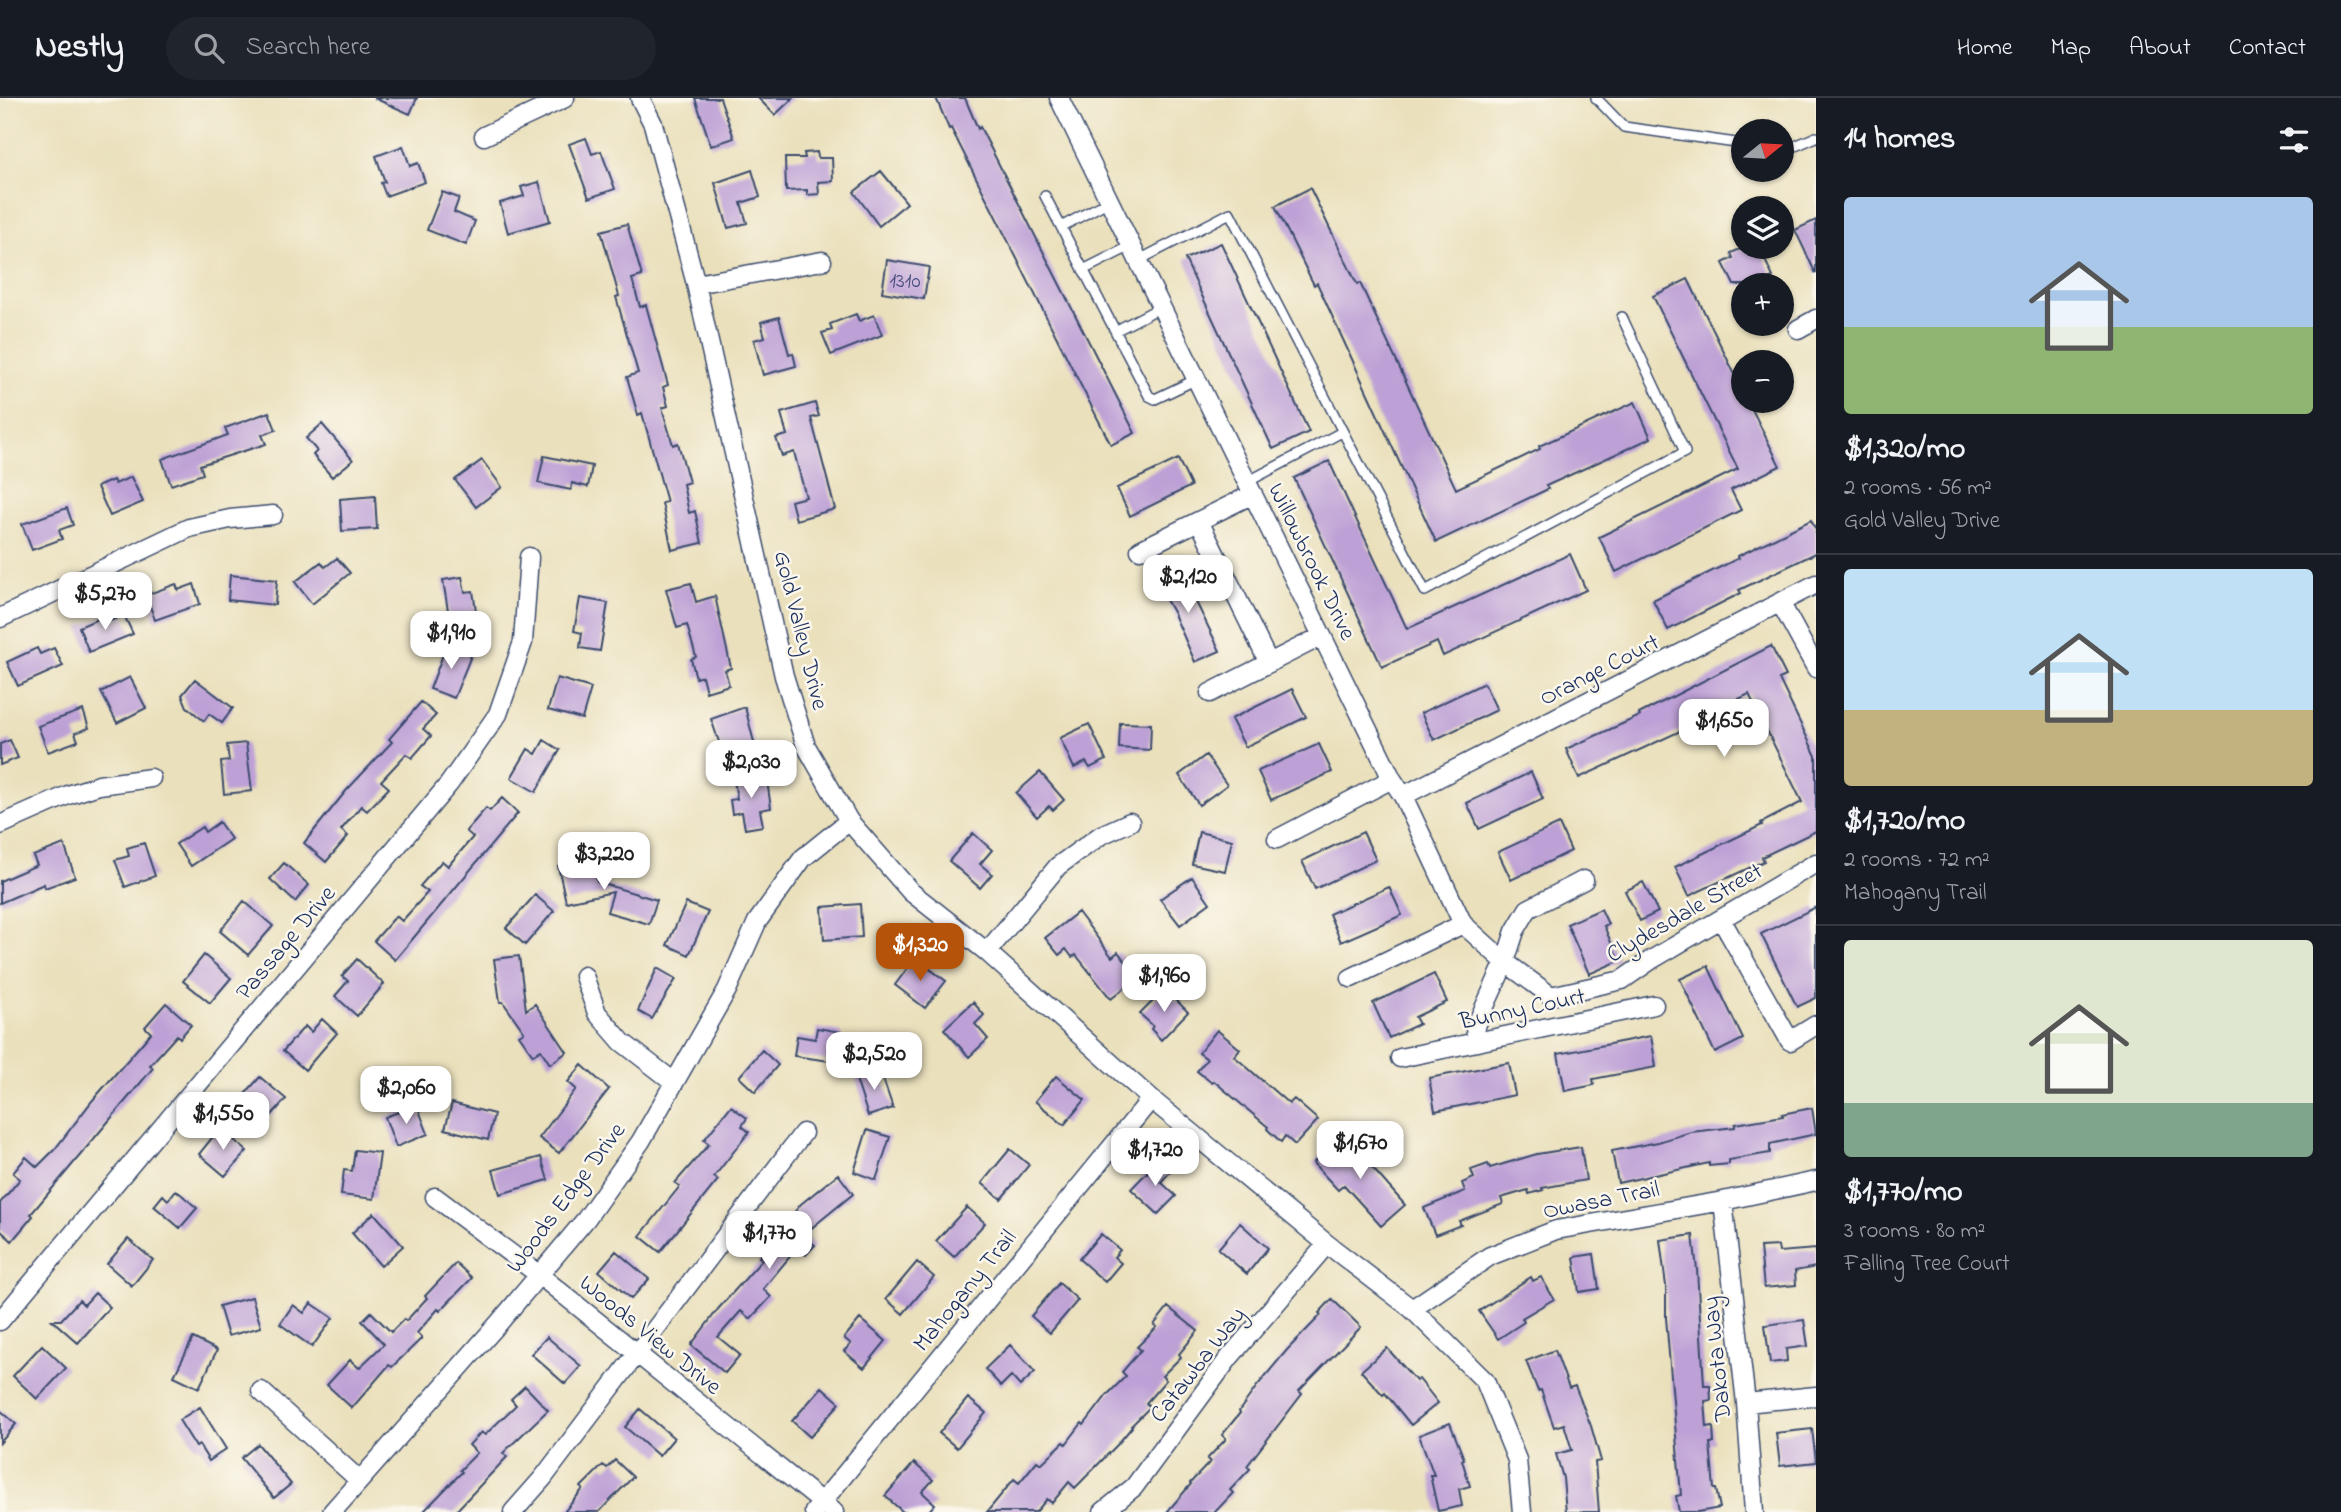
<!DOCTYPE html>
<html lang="en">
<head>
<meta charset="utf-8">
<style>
  :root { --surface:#171b24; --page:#20242c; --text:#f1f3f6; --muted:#9ea1a6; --line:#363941; --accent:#b45309 }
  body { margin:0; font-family:"Indie Flower",sans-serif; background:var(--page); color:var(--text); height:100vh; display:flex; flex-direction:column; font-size:26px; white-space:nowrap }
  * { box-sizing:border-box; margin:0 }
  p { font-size:23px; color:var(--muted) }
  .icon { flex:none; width:38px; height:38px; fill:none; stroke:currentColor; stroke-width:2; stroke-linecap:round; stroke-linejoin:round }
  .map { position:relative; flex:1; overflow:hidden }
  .side { display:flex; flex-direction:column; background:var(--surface); width:525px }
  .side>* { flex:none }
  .needle { width:46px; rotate:72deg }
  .controls { position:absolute; left:1731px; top:21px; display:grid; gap:14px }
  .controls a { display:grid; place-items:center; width:63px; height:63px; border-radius:50%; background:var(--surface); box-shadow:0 2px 5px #0004; font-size:35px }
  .price { position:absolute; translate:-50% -60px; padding:0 16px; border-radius:14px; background:#fff; color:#222; font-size:23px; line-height:46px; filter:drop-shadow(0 2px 4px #0008) }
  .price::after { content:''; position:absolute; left:50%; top:42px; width:21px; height:16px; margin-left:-10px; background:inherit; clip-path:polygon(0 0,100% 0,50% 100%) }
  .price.selected { background:var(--accent); color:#fff }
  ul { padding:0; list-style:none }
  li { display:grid; align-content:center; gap:14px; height:371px; padding:0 28px }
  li+li { border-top:2px solid var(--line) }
  li span { display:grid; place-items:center; height:217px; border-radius:7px; color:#555 }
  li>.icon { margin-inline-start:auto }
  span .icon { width:126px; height:126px; fill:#fffc; stroke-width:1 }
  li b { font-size:30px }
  h2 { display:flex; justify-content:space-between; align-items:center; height:84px; padding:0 28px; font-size:30px }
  header { display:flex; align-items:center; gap:42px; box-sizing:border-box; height:98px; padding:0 35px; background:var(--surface); border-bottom:2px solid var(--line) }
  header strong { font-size:33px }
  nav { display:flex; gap:38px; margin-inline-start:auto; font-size:24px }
  .search { width:490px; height:63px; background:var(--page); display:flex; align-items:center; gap:18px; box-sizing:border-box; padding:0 24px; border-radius:38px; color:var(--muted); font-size:26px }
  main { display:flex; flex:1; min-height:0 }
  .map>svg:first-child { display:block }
  .building { fill:#bda0d6 }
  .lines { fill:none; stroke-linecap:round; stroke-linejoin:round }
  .service-casing { stroke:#3a4a6c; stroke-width:12 }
  .minor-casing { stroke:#3a4a6c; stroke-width:21 }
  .service { stroke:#fff; stroke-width:9 }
  .minor { stroke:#fff; stroke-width:18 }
  .labels { text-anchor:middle; stroke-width:5; stroke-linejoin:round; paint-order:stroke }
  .number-label { font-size:21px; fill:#444b7c }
  .street-label { font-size:24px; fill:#1b2f5e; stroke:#fbf7ec }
</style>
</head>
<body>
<header>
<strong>Nestly</strong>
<div class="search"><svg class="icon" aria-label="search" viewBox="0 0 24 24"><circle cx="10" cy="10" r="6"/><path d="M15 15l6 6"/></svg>Search here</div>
<nav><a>Home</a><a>Map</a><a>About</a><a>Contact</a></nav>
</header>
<main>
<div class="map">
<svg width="1816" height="1414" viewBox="0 0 1816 1414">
  <rect width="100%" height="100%" fill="#fbf7ec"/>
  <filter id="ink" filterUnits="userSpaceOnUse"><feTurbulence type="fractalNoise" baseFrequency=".0143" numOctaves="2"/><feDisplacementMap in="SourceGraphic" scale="14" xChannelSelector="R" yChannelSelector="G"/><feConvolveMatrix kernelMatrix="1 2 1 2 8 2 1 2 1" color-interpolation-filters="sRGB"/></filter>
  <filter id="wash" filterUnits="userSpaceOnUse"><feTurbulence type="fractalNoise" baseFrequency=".00686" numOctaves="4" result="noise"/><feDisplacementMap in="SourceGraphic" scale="28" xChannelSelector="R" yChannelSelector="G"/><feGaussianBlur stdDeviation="1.57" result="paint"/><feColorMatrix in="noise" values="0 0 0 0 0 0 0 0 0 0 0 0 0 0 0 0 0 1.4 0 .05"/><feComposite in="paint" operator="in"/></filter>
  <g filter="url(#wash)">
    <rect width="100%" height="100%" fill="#eae0bc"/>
    <g id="blocks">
      <!-- building -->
      <path class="building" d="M374,0h43l-7,16z
        M695,0h25l14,40 -23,8z
        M758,0h35l-18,17z
        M936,0h29l13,31 2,-2 155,306 -24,12 -160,-317 -2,1z
        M586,40l6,16 9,-3 14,38 -26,9 -20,-54z
        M403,48l7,20 8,-3 7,19 -39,14 -5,-13 4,-1 -9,-26z
        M817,54l1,6h14l1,23 -15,1 1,12 -12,1v-5l-21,1 -1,-33h20l-1,-5z
        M752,72l8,27 -19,6 6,20 -19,5 -13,-45z
        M881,73l26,32 -28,23 -25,-34z
        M539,84l11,39 -42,12 -8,-30 24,-7 -3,-9z
        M1310,90l47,96 3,-1 96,206 84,-40 -1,-3 96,-44 16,36 -105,48 2,3 -112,53 -119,-259 -3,2 -39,-79z
        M442,94l17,6 -5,14 21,9 -9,24 -39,-15z
        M1816,122v54l-21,-44z
        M627,126l15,52 -10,3 8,28 6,-2 22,80 -5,2 5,19 -6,2 11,37 5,-2 11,39 -6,2 6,29 6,-2 7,32 -30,7 -10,-47 5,-1 -25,-89 -4,2 -11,-38 11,-4 -22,-76 3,-1 -18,-65z
        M1221,145l88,189 -36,17 -88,-190z
        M1745,149h14l14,30 -17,8h-22l-11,-22 10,-5 -2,-5z
        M887,162l42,7 -5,32 -42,-7z
        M1688,181l55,112v10h5l32,65 -49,24 10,20 -125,62 -17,-35 139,-68 -85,-173z
        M856,216l3,7 15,-6 8,20 -51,20 -9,-22 10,-3 -2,-6z
        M779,219l10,37 4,-1 3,13 -33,9 -9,-35 11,-3 -4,-15z
        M815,305l4,13 -8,2 24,91 -39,11 -5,-19 15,-4 -12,-45 -12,4 -6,-18 11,-3 -6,-22z
        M269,314l7,18 -14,5 4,9 -66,21 3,9 -32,11 -9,-26 66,-24 -3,-7z
        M322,326l31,36 -21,17 -19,-22 4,-4 -11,-13z
        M544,358l48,10 -4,21 -16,-4 -1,7 -33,-7z
        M1178,361l13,27 -61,30 -13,-28z
        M482,362l20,27 -26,20 -21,-27z
        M1329,363l78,168 163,-75 16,36 -143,66 -6,-14 -55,25 -88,-189z
        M131,379l12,25 -33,14 -13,-29 16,-7 2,4z
        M375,398l2,33 -35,2 -2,-32z
        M67,410l6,17 -14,5 3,9 -30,11 -10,-26z
        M1811,422l5,10v23l-77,37 2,3 -73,37 -15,-30 86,-42 -1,-2z
        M337,460l13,15 -38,31 -17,-22 26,-20 4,5z
        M1179,469l41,84 -25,11 -21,-48 -19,-34z
        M230,477l47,5 -2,25 -47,-5z
        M462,479l3,15 8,-1 5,33 -27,5 -8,-49z
        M691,485l5,19 19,-6 16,72 -6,2 4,15 -23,7 -4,-16 -6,2 -5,-19 5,-2 -9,-32 -10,3 -11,-39z
        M176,486l2,6 16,-6 6,20 -45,16 -9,-25z
        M580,500l28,5 -8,48 -20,-3 2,-15 -8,-2z
        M107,517l3,6 14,-6 9,19 -44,18 -10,-25z
        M447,546l25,9 -18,45 -24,-9z
        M1771,548l15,30 -7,3 37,77v75l-54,26 2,4 -75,35 -14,-29 87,-42 -1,-2 41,-21 -53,-108 -36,17 2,4 -136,63 -13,-29 74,-33 -1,-2z
        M37,550l3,6 14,-6 9,18 -45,20 -11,-24z
        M130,579l16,31 -29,15 -16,-31z
        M557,580l34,10 -9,31 -34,-9z
        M195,581l38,29 -11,15 -13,-9 -5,7 -17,-14 -5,-12z
        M1484,585l13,27 -63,30 -13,-27z
        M1292,591l14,28 -61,30 -14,-28z
        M421,604l15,13 -13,14 8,7 -19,22 -6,-4 -25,27 8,7 -22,23 -6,-5 -20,24 7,6 -22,26 -22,-19 42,-52 46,-49 -3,-3z
        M745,609l10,39 -31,10 -13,-37z
        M83,612l6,18 -14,5 3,8 -30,11 -10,-26z
        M1120,625l31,1 -1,26 -31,-2z
        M1089,626l17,36 -16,8 -4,-6 -12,6 -14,-30z
        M10,642l8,18 -18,7v-21z
        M544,642l16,10 -24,42 -25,-14 17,-29 8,5z
        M246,645l6,48 -28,3 -3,-32 8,-1 -2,-16z
        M1319,646l13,28 -61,28 -13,-29z
        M1206,657l21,30 -28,20 -20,-30z
        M1040,674l24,28 -11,10 -4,-4 -12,11 -21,-24z
        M1531,674l12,27 -64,30 -12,-26z
        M766,676l5,34 -11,2 3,16 -18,3 -3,-17 -10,2 -2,-14 7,-1 -3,-19z
        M502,700l16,15 -123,147 -21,-19 22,-25 6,5 26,-29 -8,-6 22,-25 6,5 25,-29 -7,-6 20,-23 4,3z
        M219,724l12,17 -40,27 -15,-22 26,-17 3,5z
        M1559,726l12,27 -60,29 -13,-28z
        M1199,734l33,8 -7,31 -33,-7z
        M1363,734l13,28 -61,29 -13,-28z
        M973,735l19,17 -12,14 12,10 -12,14 -31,-27z
        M144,745l11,33 -30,11 -10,-27 14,-4 -2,-8z
        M64,746l11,33 -30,11 -1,-4 -44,19v-22l37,-16 -4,-9z
        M592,760l5,24 60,18 -8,24 -42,-12 6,-20 -47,10 -8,-36z
        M284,765l25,22 -14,17 -25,-23z
        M1192,779l18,26 -30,22 -20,-26z
        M1643,784l15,30 -18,9 -15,-30z
        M1389,789l13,28 -61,27 -12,-28z
        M535,797l19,16 -29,34 -19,-17z
        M244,803l29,25 -25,29 -28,-24z
        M686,805l22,9 -19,43 -22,-10z
        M860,806l2,33 -38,3 -2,-33z
        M1816,809v91l-19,9 -36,-73z
        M1601,811l7,15 -4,2 15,35 -30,13 -22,-50z
        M1078,814l34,45 6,-5 20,25 -27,22 -35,-44 -4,2 -6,-8 -7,6 -14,-17z
        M204,857l27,23 -21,25 -27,-22z
        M519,858l7,54 9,-6 32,48 -17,12 -9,-14 -8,5 -14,-20 5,-3 -21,-30h-3l-6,-43z
        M915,860l31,23 -21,27 -30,-23z
        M357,861l27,25 -27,32 -22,-20 13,-15 -6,-5z
        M1708,868l35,73 -28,14 -35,-74z
        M657,870l19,11 -24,40 -14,-8z
        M1434,876l13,28 -32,15 4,7 -30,14 -16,-35z
        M1165,891l23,23 -27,28 -10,-11 2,-3 -13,-12z
        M973,904l11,13 -9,9 13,15 -19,18 -25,-28z
        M166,905l25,22 -11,13 -3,-3 -27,30 3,3 -122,146 2,2 -21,25 -12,-11v-27l20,-24 -7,-6 13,-16 11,10 18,-18 37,-48 59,-68 -6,-6z
        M322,921l15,14 -32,37 -22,-19 22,-25 6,6z
        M817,930l25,4 -1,10 6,1 -3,20 -50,-7 3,-20 18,3z
        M1217,932l23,19 -6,7 55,48 5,-5 24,21 -23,25 -10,-9 -4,6 -14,-13 1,-2 -54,-46 -2,2 -15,-12 10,-12 -8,-6z
        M1651,938l5,31 -63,12 1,6 -29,6 -7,-37z
        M762,952l16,15 -23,27 -16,-15z
        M1509,965l6,32 -80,16 -6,-33z
        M582,967l27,24 -50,64 -20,-15 37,-49 -8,-7z
        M879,969l14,41 -25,8 -13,-40z
        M1056,978l29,24 -21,25 -29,-24z
        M260,979l26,22 -15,17 -26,-22z
        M452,1005l42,11 -6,26 -43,-11z
        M417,1007l11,29 -32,13 -11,-30z
        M731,1008l16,12 -5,8 7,6 -35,45 4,3 -58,72 -20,-16 40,-50 -5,-3 34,-39 -5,-4z
        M1812,1010l4,26 -46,10v9l-41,7v4l-20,2v-3l-91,20 -6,-32 46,-9 33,-10 44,-5v-3l48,-8 -1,-2z
        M220,1030l27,23 -22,25 -26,-22z
        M867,1032l23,7 -14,43 -22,-8z
        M1336,1043l12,13 11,-10 13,15 -4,4 37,42 -24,21 -37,-41 -6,5 -25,-27z
        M1581,1049l5,33 -44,8 1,2 -14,4 -1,-4 -27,8 2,6 -44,17 2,4 -26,10 -11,-27 41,-17 -3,-8 12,-5 -3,-8 17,-6 2,4 47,-14z
        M1010,1051l19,16 -28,34 -19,-16z
        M355,1052l25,3 -6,46 -33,-4 3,-25 8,1z
        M541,1059l7,23 -48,14 -7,-24z
        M1159,1062l11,12 -9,10 15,14 -18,18 -27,-25z
        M838,1076l15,20 -50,41 12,10 -9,10 -9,-7 -34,41 8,8 -21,22 -9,-8 -23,26 22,18 -15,18 -34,-28 28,-37 43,-48 -3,-3 42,-53z
        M176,1092l21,18 -17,20 -26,-22 9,-11 5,5z
        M967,1109l18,16 -31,34 -18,-16z
        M374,1115l29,33 -22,20 -29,-33z
        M1240,1125l28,25 -21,26 -29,-25z
        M1101,1136l19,16 -6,7 7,6 -16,19 -26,-23z
        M1693,1137l4,35 7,115h6l1,15 -6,1 2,26 6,-1 1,17h-4l4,46h2l4,19 -22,4h-19l-3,-16 5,-1 -15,-177v-32l-6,-46z
        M128,1141l25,21 -21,26 -25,-22z
        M1778,1148l1,6 37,-3v18l-21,4 1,14 -32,3 -4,-41z
        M616,1153l33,28 -18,20 -32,-28z
        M1594,1156l5,35 -20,3 -5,-35z
        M917,1164l17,15 -31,37 -17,-15z
        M456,1165l16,15 -32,33 -2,-2 -21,24 5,5 -30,29 -3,-2 -37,43 -25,-23 23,-25 9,8 25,-24 -22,-23 9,-9 20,20 13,-13 2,2 21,-23 -2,-2z
        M1531,1179l2,4 8,-4 13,22 -32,19 2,4 -26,17 -19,-28z
        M1059,1185l19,17 -28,33 -19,-17z
        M95,1195l15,14 -32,36 -26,-23h9l18,-20 5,5z
        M252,1199l9,30 -33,9 -9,-30z
        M1332,1201l29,28 -62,64 3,3 -55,72 3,3 -20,21 3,3 -18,19h-48l24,-28 -1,-1 20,-21 -3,-3 19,-20 -4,-4 18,-22 -1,-2 18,-25 30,-36 34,-35 -2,-2z
        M311,1205l22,15 -21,29 -32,-23 13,-19 11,8z
        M1168,1209l30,24 -19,23 2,3 -19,19 4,4 -20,23 4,4 -19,19 1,1 -15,18 -42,43 -6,-6 -17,21 -5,-4 -11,13h-49l27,-33 5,4 18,-22 4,3 23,-22 2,2 16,-21 2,2 23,-30 19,-19 -4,-4 19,-22 -4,-3 20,-20 -3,-2z
        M860,1221l26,22 -22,27 -20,-17 7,-7 -7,-6z
        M1804,1222l4,26 -22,3 1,12 -17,2 -5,-38z
        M547,1239l34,29 -16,18 -34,-30z
        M193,1240l24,12 -18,38 -25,-12z
        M42,1247l24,23 -29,31 -24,-23z
        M1010,1247l25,27 -15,14 -9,-10 -10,10 -16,-17z
        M1387,1250l29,33 3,-2 19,24 -27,22 -26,-32 -2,2 -22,-24z
        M1555,1252l14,38 6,-2 16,40 10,35 -6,1 4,50h-33l-3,-34 -7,-24 16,-4 -8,-26 -10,3 -13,-37 -3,1 -12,-30z
        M525,1288l23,24 -45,43 4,4 -52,55h-32l39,-40 -2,-2 17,-17 -8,-8 12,-13 4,3 31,-30 -5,-6z
        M822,1289l18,16 -30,34 -18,-16z
        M968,1300l18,15 -29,35 -18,-15z
        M200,1309l26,42 -17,12 -10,-16 -3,2 -17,-27z
        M640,1311l34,29 -15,18 -34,-29z
        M0,1312l16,14 -16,19z
        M1450,1325l14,36 -2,1 8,26 -11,3 3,17 -24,5 -8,-36h4l-15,-40z
        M1812,1331l4,33 -36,4 -4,-33z
        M258,1346l33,40 -17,14 -33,-40z
        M615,1362l18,17 -34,35h-35l19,-23 -2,-2 22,-22 4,3z
        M914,1365l19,17 -11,12 13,12 -7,8h-25l-18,-16z"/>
    </g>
  </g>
  <g filter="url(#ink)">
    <use href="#blocks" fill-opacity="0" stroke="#3a4a6c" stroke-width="2"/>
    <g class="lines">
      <!-- service casing -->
      <g class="service-casing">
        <path id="service" d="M1596,0l28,29 119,17
          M1782,51l4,1 30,-13
          M1045,98l104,200 6,3 42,-20
          M1061,129l48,-26
          M1139,162l91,-47 195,378 260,-139 -63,-135
          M1083,172l48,-24
          M1115,233l46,-24
          M1247,384l95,-50"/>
      </g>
      <!-- minor casing -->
      <g class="minor-casing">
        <path id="minor" d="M640,0l13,26 43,160 88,392 22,70 43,75 62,71 76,60 164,147 176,145 85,65 73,72 32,79 5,52
          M1059,0l333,681 11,17 60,128 42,38 46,34 71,-16 29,-20 165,-97
          M484,38l81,-38
          M696,186l126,-23
          M1798,231l18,-10
          M1199,423l70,142
          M1140,452l113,-56
          M1780,504l36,66
          M0,520l189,-90 41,-9 43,-4
          M1210,595l112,-57
          M1403,698l413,-212
          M0,727l68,-30 31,-10 52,-7
          M1277,741l115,-60
          M1721,821l69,122 26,-16
          M987,854l71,-86 43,-31 29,-13
          M584,878l13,37 25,29 52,40
          M1351,880l112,-54
          M1477,944l-2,-14 30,-66 10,-31 13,-22 56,-29
          M1400,960l254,-53
          M435,1099l103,77 296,238
          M1723,1103l23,202 8,109
          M1412,1211l78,-53 66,-26 167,-29 93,-20
          M0,1223l449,-537 49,-70 25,-72 6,-85
          M261,1293l98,89
          M1746,1305l70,-7
          M332,1414l166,-188 88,-105 55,-78 86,-151 30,-68 46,-64 46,-37
          M513,1414l30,-34 260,-345
          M814,1414l337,-413
          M1103,1414l31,-25 95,-129 98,-114"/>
      </g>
      <!-- service -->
      <use href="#service" class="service"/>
      <!-- minor -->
      <use href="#minor" class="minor"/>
    </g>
  </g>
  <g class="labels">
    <!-- number labels -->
    <g class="number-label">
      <text x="905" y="189">1310</text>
    </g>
    <!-- street labels -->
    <g class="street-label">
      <text transform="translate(1313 463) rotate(64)" y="8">Willowbrook Drive</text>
      <text transform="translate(802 532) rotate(76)" y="8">Gold Valley Drive</text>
      <text transform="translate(1599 571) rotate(-27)" y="8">Orange Court</text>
      <text transform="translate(1684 814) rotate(-30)" y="8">Clydesdale Street</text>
      <text transform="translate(285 844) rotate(-50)" y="8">Passage Drive</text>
      <text transform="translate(1522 910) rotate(-12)" y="8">Bunny Court</text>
      <text transform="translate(565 1099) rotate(-53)" y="8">Woods Edge Drive</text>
      <text transform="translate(1601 1101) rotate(-11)" y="8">Owasa Trail</text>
      <text transform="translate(964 1192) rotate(-51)" y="8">Mahogany Trail</text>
      <text transform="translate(651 1236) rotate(39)" y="8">Woods View Drive</text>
      <text transform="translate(1716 1261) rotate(-96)" y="8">Dakota Way</text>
      <text transform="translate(1197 1266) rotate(-52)" y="8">Catawba Way</text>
    </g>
  </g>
</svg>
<div class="controls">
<a><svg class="needle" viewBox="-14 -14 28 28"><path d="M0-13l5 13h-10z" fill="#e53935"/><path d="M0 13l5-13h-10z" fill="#9ea1a6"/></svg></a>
<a><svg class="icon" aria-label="layers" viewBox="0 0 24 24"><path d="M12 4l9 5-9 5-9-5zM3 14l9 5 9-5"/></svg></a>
<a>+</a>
<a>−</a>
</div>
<b class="price" style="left:1188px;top:517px">$2,120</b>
<b class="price" style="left:105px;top:534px">$5,270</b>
<b class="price" style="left:451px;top:573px">$1,910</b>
<b class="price" style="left:1724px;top:661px">$1,650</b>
<b class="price" style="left:751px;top:702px">$2,030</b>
<b class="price" style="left:604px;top:794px">$3,220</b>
<b class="price selected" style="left:920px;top:885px">$1,320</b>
<b class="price" style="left:1164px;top:916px">$1,960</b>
<b class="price" style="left:874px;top:994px">$2,520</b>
<b class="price" style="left:406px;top:1028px">$2,060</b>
<b class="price" style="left:223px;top:1054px">$1,550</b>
<b class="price" style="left:1360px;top:1083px">$1,670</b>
<b class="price" style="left:1155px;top:1090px">$1,720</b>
<b class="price" style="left:769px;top:1173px">$1,770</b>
</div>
<section class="side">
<h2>14 homes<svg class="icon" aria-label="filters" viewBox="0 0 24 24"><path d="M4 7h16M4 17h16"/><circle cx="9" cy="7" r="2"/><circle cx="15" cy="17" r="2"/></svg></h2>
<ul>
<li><span style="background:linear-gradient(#a9c7e8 60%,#8fb573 0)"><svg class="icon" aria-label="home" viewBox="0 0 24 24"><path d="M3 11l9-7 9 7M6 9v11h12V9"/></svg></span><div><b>$1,320/mo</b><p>2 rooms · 56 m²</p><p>Gold Valley Drive</p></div></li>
<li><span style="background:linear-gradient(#bfe0f5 65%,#c2b280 0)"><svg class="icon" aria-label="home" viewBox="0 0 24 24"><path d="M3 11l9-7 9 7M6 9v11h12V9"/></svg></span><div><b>$1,720/mo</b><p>2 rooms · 72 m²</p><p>Mahogany Trail</p></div></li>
<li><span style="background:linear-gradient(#dfe7d0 75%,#7fa58c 0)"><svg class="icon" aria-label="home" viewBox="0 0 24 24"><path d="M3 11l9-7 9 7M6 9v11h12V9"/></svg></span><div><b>$1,770/mo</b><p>3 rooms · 80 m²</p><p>Falling Tree Court</p></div></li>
</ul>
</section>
</main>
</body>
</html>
